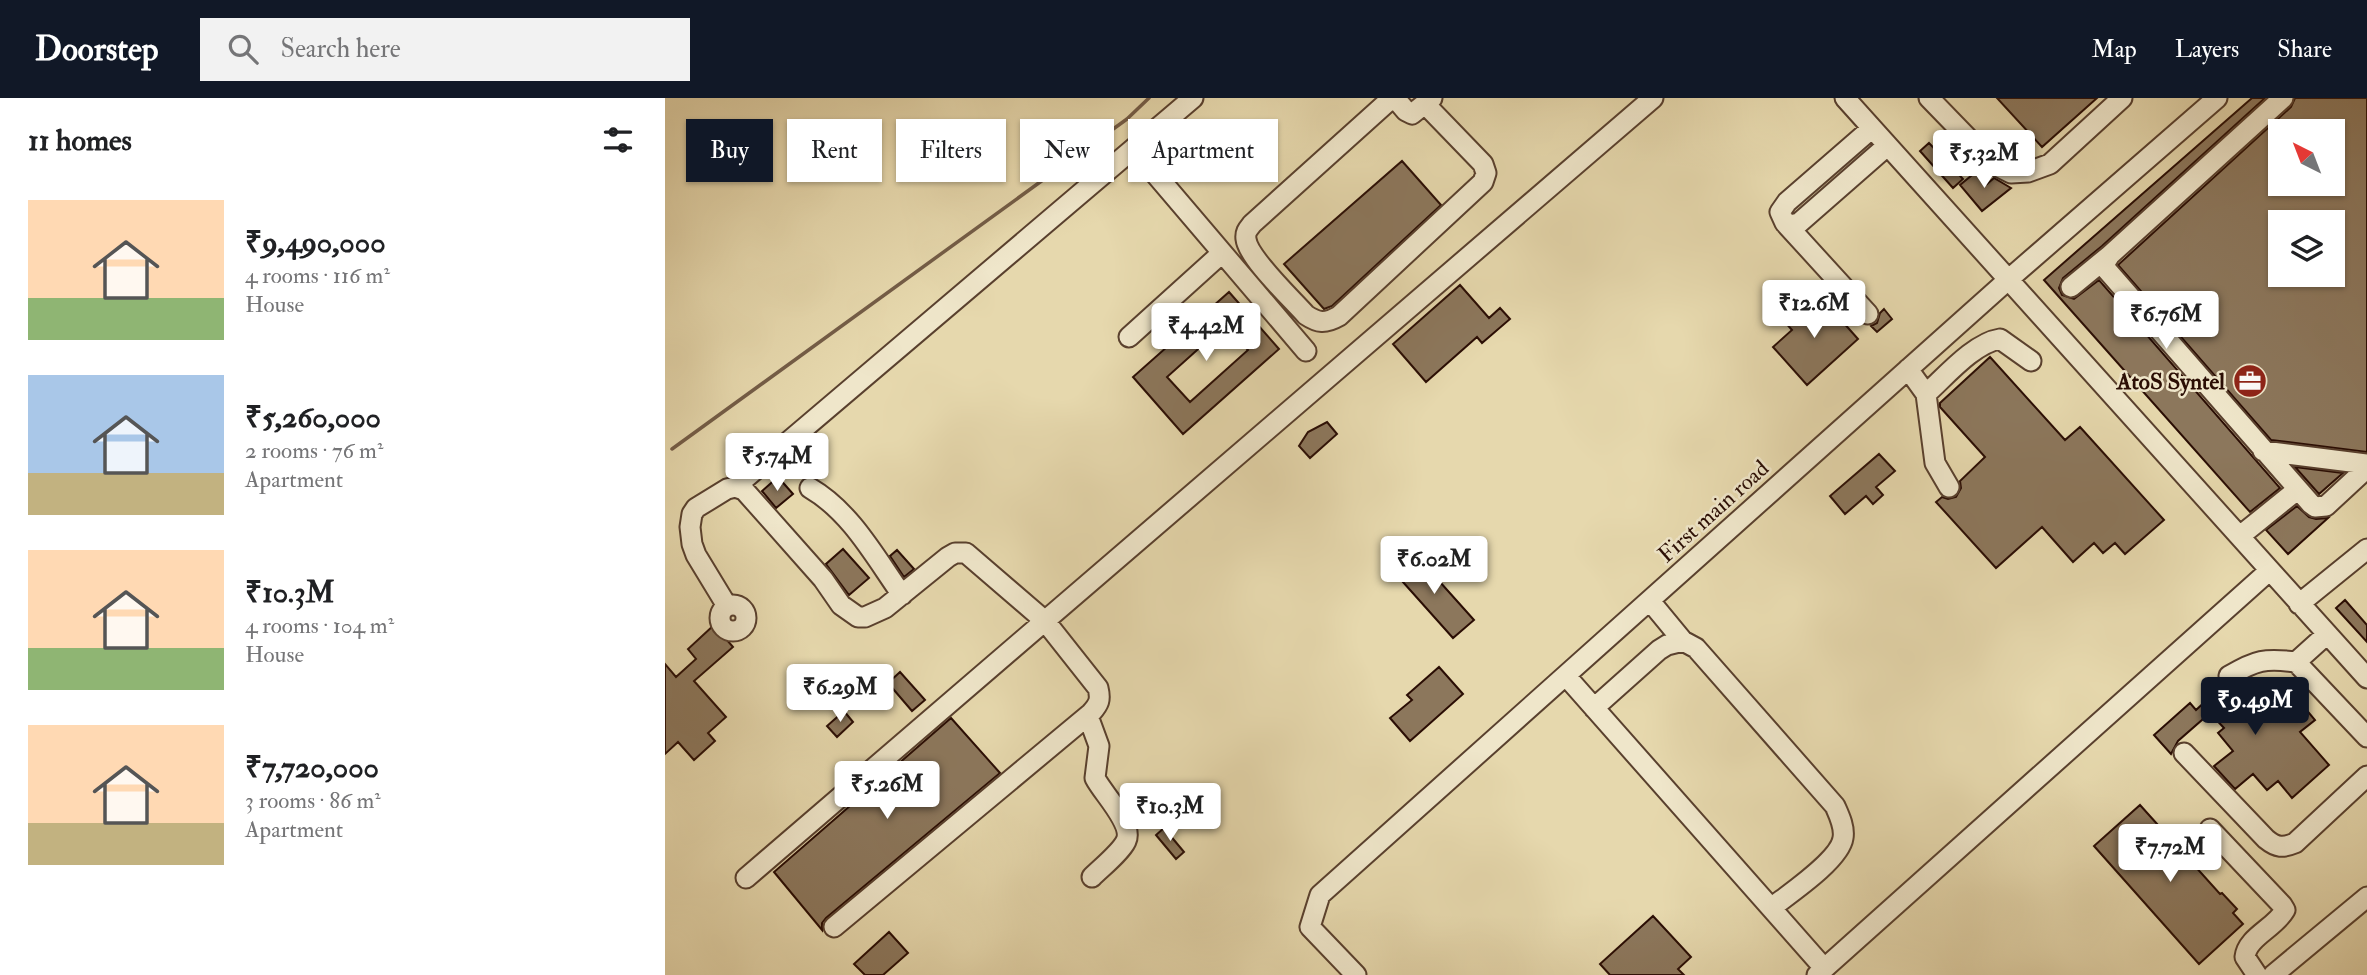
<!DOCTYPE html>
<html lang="en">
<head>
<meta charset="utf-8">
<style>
  :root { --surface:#fff; --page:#f2f2f2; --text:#202124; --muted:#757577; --accent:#111827 }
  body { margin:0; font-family:"IM FELL Double Pica",serif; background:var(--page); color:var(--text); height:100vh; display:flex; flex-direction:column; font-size:26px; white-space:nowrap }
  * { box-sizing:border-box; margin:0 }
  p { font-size:23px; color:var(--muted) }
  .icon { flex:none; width:38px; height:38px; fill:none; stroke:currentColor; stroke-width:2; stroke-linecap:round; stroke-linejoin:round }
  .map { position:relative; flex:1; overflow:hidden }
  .drawer { display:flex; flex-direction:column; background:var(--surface); width:665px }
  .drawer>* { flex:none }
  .top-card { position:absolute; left:21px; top:21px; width:665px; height:63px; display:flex; gap:14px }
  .needle { width:46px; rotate:318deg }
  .controls { position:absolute; left:1603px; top:21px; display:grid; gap:14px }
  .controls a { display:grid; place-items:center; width:77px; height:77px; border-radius:0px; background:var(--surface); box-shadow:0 2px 5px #0004; font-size:35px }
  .price { position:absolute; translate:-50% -60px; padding:0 16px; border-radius:7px; background:#fff; color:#222; font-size:23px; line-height:46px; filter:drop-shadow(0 2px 4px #0008) }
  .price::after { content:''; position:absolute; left:50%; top:42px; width:21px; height:16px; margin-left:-10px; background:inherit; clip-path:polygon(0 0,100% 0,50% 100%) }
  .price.active { background:var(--accent); color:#fff }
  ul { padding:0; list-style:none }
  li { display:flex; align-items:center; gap:21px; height:175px; padding:0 28px }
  li span { display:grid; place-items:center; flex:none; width:196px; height:140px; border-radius:0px; color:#555 }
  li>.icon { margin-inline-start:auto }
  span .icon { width:84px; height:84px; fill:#fffc; stroke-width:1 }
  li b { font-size:30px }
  h2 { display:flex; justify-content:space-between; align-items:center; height:84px; padding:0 28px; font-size:30px }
  .tag { padding:0 24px; border-radius:0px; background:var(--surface); box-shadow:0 2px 5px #0004; font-size:24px; line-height:63px }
  .tag.active { background:var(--accent); color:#fff }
  header { display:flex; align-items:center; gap:42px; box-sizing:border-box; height:98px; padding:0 35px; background:var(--accent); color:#fff }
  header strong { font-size:33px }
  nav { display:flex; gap:38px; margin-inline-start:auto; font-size:24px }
  .search { width:490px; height:63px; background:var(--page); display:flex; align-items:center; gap:18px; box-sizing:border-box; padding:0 24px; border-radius:0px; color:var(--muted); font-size:26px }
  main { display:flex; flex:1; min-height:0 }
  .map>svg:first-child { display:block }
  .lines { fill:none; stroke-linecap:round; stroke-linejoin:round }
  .stream { stroke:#745d47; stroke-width:3.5 }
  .building { fill:#8c775c; stroke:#2a0d04; stroke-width:2; fill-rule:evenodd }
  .minor-casing { stroke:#59402e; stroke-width:23 }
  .minor { stroke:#efe6ca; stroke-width:19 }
  .labels { text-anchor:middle; stroke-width:5; stroke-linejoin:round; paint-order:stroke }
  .poi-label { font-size:23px; font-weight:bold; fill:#2a0d04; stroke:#efe6ca; text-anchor:end }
  .street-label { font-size:23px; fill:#2a0d04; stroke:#efe6ca }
</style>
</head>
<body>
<header>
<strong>Doorstep</strong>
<div class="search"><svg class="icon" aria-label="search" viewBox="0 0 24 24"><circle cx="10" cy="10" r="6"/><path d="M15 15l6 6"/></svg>Search here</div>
<nav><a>Map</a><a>Layers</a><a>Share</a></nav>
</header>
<main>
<section class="drawer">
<h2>11 homes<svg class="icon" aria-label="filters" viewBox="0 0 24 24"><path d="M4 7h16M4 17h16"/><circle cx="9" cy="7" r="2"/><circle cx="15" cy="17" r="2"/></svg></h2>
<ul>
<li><span style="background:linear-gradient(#ffd9b3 70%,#8fb573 0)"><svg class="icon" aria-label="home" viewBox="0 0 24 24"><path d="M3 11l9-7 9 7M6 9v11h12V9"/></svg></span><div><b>₹9,490,000</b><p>4 rooms · 116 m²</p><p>House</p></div></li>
<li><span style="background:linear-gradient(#a9c7e8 70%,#c2b280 0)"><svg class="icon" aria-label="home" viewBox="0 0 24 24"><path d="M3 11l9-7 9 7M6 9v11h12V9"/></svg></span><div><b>₹5,260,000</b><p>2 rooms · 76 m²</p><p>Apartment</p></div></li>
<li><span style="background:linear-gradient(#ffd9b3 70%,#8fb573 0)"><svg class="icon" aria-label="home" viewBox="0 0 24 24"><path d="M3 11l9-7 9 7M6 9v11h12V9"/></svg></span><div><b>₹10.3M</b><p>4 rooms · 104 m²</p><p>House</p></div></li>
<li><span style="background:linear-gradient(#ffd9b3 70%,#c2b280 0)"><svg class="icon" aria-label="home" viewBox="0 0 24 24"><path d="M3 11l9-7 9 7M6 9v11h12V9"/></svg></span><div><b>₹7,720,000</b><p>3 rooms · 86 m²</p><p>Apartment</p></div></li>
</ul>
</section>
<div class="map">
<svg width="1702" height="877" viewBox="0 0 1702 877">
  <rect width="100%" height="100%" fill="#e6d8ad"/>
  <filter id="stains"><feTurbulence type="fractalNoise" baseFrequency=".00286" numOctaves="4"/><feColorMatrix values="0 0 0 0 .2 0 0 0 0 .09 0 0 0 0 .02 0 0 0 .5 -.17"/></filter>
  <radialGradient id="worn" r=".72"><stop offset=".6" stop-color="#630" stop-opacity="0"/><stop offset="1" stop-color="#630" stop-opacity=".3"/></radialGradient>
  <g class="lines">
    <!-- stream -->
    <path class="stream" d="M7,351l455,-330 22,-21"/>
  </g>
  <!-- building -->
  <path class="building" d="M1332,0h100l-55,49z
    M1587,0h13l-163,148 -39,32 -4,10 3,7 12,4 25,-19 181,208 -30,24 -206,-232z
    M1630,0h72v354l-96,-12 -153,-175 173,-158zM1615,33h53v53h-53zM1615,124h53v53h-53z
    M1264,45l34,36 -10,9 -33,-37z
    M737,63l39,44 -109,101 -8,3 -40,-45z
    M1312,73l10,13 7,-6 17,10 -29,23 -22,-26z
    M795,187l29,33 11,-10 10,11 -28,24 -5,-6 -51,45 -33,-38z
    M564,194l50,57 -96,85 -50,-57zM560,227l23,25 -58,52 -23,-25z
    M1153,196l40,45 -51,46 -34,-38 19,-17 -7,-8z
    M1219,211l8,10 -15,13 -6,-6 6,-3 3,-10z
    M1325,259l75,83 15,-13 84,93 -39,34 -10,-11 -12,10 -9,-10 -21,19 -31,-35 -46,41 -60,-66 6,-5 6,2 8,-2 5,-9 -1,-7 25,-24 -45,-50v-4z
    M662,324l10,12 -27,24 -11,-12 9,-14z
    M1214,356l16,17 -19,16 7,8 -10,9 -7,-8 -21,18 -15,-18z
    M1630,369l48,6 -24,21z
    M113,379l15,17 -17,14 -14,-17z
    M1632,408l12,11 7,2 12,-1 -40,36 -22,-24z
    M178,451l26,29 -20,17 -23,-31z
    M232,452l17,19 -10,8 -14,-21z
    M749,455l60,67 -21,18 -59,-66z
    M1680,502l22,25v17l-31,-34z
    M49,527l19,22 -39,34 32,36 -18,16 7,8 -21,19 -16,-18 -13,12v-90l11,13 20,-18 -8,-10z
    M774,569l24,27 -53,47 -20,-23 22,-18 -5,-5z
    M235,574l25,28 -13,11 -24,-28z
    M1587,580l27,30 15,-13 21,25 -15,12 29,33 -37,33 -14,-17 -11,9 -14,-16 -18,15 -21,-23 19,-15 -15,-18 6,-5 -14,-15 -32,28 -7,13 -17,-19 36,-32 6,7 26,-24 8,6z
    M179,613l9,11 -16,15 -10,-11z
    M286,620l49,55 -174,145 -4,5v7l-48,-58z
    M1475,707l80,89 2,-1 15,16 -4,4 10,11 -44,40 -105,-118z
    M499,730l20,24 -8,7 -20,-24z
    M988,818l38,41 -13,12 6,6h-74l-10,-11z
    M224,834l19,21 -25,22h-18l-11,-11z"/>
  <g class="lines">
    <!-- minor casing -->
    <g class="minor-casing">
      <path id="minor" d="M727,0l-140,126c-4,5 -7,8 -6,15 2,19 46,60 60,76 12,8 19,9 33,1l144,-134 3,-9 -3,-9 -58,-60
        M730,0l11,13 6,3 20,-16
        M1180,0l522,580
        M1264,0l64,66 18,9 17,-1 22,-8 72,-66
        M1618,0l-173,157 -5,8 1,6 205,235 4,3 11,-1 41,-38
        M1206,31l-84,73 -7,10 5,11 5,2 9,-2 88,-77
        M469,51l172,202
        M1120,125l83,91
        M1406,189l39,-32
        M464,239l93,-84
        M1243,271l18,25 9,69 14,24
        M1261,296c20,-18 48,-51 74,-55l31,22
        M1598,353l104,13
        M70,389l458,-389
        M145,390c41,24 65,69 92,107
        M1575,438l57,-46
        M985,503l33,40
        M1634,506l68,-55
        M55 520a13 13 0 1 1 26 0a13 13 0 1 1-26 0Z
        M62,508l-31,-51 -4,-11 -2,-17 2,-13 4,-6 31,-19 8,-2 9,3 79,89 18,26 17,12h7l20,-9 63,-51 7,-4h11l79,68 53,67c3,12 1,16 -7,25l-257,214
        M1661,537l-30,27 71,75
        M901,578l258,292
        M1564,578c27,-16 36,-18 67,-14
        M929,610l65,-58 8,-5 16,-4 13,7 139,158c4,9 10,21 8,32 -3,22 -54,56 -72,70
        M423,618l11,30 -4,32c8,16 39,46 31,63 -5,11 -25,27 -34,36
        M1519,655l82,86c11,9 17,9 29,4l72,-67
        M1545,731l72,76 3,5c-10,18 -38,27 -40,47l12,18
        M81,780l907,-780
        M691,877l-46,-48 10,-32 689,-616 208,-181
        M1152,877l452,-404
        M1608,877l94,-78"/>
    </g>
    <!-- minor -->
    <use href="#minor" class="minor"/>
  </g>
  <!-- icons -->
  <defs>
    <g id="office-disc" transform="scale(1.75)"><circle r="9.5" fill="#8f2418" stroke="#efe6ca"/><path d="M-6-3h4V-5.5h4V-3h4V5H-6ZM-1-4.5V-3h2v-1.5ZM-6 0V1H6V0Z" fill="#fff"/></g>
  </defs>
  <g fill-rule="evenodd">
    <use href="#office-disc" x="1585" y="283"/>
  </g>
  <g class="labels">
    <!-- poi labels -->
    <g class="poi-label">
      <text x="1560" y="291">AtoS Syntel</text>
    </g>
    <!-- street labels -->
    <g class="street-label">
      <text transform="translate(1048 413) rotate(-42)" y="8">First main road</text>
    </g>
  </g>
  <rect width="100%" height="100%" filter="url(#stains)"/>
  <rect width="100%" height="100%" fill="url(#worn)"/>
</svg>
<div class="controls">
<a><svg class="needle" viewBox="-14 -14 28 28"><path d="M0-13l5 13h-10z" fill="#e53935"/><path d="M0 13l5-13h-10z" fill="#757577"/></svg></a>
<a><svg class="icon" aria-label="layers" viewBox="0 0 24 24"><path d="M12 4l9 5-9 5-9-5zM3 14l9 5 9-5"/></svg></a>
</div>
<b class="price" style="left:1319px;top:92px">₹5.32M</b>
<b class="price" style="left:1149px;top:242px">₹12.6M</b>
<b class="price" style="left:1501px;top:253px">₹6.76M</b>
<b class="price" style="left:541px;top:265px">₹4.42M</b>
<b class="price" style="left:112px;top:395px">₹5.74M</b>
<b class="price" style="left:769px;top:498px">₹6.02M</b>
<b class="price" style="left:175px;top:626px">₹6.29M</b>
<b class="price active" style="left:1590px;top:639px">₹9.49M</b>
<b class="price" style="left:222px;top:723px">₹5.26M</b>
<b class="price" style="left:505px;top:745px">₹10.3M</b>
<b class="price" style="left:1505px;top:786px">₹7.72M</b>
<div class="top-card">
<a class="tag active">Buy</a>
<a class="tag">Rent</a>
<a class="tag">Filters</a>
<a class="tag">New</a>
<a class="tag">Apartment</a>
</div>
</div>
</main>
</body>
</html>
